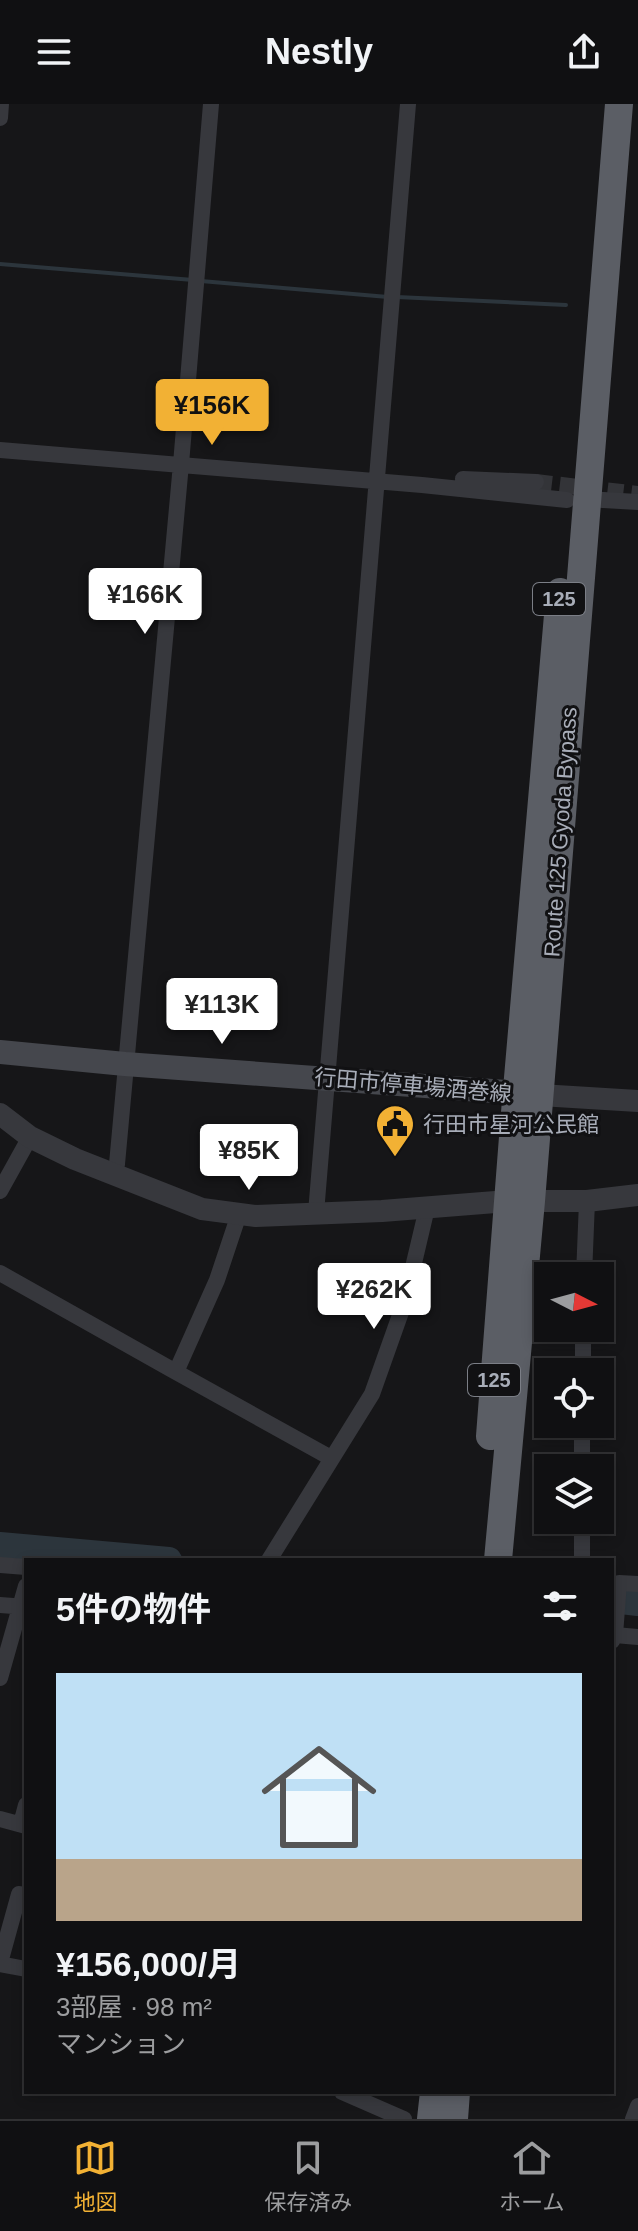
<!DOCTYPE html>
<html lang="ja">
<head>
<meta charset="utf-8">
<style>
  :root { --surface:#101012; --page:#1e1e20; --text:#f1f3f6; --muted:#9c9d9f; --line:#303032; --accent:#f2b134 }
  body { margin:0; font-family:Helvetica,"Noto Sans JP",sans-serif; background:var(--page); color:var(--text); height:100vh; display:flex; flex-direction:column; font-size:30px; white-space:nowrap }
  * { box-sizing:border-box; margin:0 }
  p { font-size:26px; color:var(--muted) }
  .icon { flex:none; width:44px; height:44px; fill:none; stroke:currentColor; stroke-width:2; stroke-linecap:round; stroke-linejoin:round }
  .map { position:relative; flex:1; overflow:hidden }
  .sheet { position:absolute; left:24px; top:1454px; width:590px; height:536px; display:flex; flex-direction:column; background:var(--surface); border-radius:0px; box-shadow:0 4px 12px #0003,0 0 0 2px var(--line) }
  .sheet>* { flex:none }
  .needle { width:52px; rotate:96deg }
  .controls { position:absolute; left:534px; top:1158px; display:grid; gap:16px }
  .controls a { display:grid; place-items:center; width:80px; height:80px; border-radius:0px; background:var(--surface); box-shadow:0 4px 12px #0003,0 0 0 2px var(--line); font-size:40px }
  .price { position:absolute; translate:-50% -68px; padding:0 18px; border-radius:8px; background:#fff; color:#222; font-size:26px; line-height:52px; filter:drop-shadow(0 2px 4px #0008) }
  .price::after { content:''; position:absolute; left:50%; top:48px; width:24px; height:18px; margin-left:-12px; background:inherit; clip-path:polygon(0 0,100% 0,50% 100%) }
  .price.selected { background:var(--accent); color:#111 }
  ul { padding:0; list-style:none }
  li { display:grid; align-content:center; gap:16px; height:424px; padding:0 32px }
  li+li { border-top:2px solid var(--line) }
  li span { display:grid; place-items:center; height:248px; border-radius:0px; color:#555 }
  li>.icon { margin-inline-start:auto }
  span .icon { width:144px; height:144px; fill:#fffc; stroke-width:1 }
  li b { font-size:34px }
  h2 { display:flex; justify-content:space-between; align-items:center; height:96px; padding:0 32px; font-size:34px }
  header { display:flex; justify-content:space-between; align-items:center; height:104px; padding:0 32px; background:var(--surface); font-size:36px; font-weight:700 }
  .tab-bar { display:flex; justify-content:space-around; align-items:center; height:112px; border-top:2px solid var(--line); background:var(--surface); font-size:22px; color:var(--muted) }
  .tab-bar a { display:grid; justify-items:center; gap:4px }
  .tab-bar .selected { color:var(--accent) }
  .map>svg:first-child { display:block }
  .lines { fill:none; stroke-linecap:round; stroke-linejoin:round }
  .stream { stroke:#2c353c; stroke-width:4 }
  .river { stroke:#2c353c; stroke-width:26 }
  .minor-tunnel { stroke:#333438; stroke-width:16; stroke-dasharray:16 8; stroke-linecap:butt }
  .minor { stroke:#37383d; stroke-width:16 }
  .tertiary { stroke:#37383d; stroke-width:22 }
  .secondary { stroke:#45474d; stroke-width:24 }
  .trunk { stroke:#5b5e65; stroke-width:28 }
  .labels { text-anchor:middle; stroke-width:6; stroke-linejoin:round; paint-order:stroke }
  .shield { fill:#111113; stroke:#7b7e86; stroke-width:2 }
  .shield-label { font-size:20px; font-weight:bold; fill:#a8adb8 }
  .street-label { font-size:22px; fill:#a8adb8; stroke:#111113 }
  .poi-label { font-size:22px; fill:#a8adb8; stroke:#111113; text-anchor:start }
</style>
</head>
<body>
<header><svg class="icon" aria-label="menu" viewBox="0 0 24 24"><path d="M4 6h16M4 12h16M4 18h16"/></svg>Nestly<svg class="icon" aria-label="share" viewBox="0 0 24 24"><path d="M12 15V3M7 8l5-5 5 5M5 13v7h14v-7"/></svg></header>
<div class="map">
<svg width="638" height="2015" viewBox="0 0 638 2015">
  <rect width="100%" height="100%" fill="#161618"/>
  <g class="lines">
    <!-- stream -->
    <path class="stream" d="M0,160l193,16
      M201,177l187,16
      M397,193l169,8"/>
    <!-- river -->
    <path class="river" d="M0,1441l169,15
      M612,1496l26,3"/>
    <!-- minor-tunnel -->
    <path class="minor-tunnel" d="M536,378l102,12"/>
    <!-- minor -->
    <path class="minor" d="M0,14l1,-14
      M0,346l422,35 145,15
      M463,375l73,3
      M586,395l52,3
      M113,1072l4,-12 64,-700 30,-360
      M0,1087l30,-54
      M316,1109l92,-1109
      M239,1110l-22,66 -41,92 155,86
      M0,1169l176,99
      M584,1172l3,-75
      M583,1268v-44
      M582,1364v-44
      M269,1456l103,-166 33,-93 22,-93
      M582,1456v-40
      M0,1461l26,2
      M0,1501l26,2
      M615,1531l4,-52 19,1
      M612,1537l3,-6 23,2
      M0,1574l26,-92
      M0,1715l26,7
      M21,1720l5,-19
      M0,1859l19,-69 7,2
      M0,1860l26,5
      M342,1988l62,27
      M633,2015l5,-13"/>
    <!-- tertiary -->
    <path class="tertiary" d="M540,991l98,6
      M0,1010l30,23 45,22 127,50 54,7 126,-5 126,-10
      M531,1097h56l51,-6"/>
    <!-- secondary -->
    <path class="secondary" d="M0,948l125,12 408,30"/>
    <!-- trunk -->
    <path class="trunk" d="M490,1332l24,-312 46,-532
      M498,1456l33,-359 88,-1097
      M431,2015l3,-27
      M454,2015l2,-27"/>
  </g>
  <!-- icons -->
  <defs>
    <g id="civic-pin" transform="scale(2)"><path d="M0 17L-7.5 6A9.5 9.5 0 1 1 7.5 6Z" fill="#f2b134" stroke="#111113"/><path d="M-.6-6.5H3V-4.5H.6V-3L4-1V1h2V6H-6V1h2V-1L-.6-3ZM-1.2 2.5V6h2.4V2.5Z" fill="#111"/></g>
  </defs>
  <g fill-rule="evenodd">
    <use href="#civic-pin" x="395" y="1020"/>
  </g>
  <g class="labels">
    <!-- shield labels -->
    <g class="shield">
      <rect x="533" y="479" width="52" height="32" rx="6"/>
      <rect x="468" y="1260" width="52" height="32" rx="6"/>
    </g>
    <g class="shield-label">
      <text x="559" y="502">125</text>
      <text x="494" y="1283">125</text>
    </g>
    <!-- street labels -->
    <g class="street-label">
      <text transform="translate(560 728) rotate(-86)" y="8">Route 125 Gyoda Bypass</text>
      <text transform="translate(413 981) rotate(5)" y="8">行田市停車場酒巻線</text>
    </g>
    <!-- poi labels -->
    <g class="poi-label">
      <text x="423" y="1028">行田市星河公民館</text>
    </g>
  </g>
</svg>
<div class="controls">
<a><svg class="needle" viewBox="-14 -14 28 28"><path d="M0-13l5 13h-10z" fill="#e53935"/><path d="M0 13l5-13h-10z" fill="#9c9d9f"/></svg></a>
<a><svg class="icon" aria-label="locate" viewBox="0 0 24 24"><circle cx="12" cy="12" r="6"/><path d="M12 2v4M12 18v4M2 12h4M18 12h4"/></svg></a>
<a><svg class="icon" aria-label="layers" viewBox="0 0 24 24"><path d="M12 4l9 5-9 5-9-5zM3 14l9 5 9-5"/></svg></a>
</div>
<b class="price selected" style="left:212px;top:343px">¥156K</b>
<b class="price" style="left:145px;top:532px">¥166K</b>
<b class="price" style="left:222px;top:942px">¥113K</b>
<b class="price" style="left:249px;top:1088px">¥85K</b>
<b class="price" style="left:374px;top:1227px">¥262K</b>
<section class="sheet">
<h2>5件の物件<svg class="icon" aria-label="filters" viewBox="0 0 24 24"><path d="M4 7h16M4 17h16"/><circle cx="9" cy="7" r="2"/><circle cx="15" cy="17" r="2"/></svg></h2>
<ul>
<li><span style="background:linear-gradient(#bfe0f5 75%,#b9a48a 0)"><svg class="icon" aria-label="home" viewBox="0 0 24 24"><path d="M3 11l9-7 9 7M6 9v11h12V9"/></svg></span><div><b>¥156,000/月</b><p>3部屋 · 98 m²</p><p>マンション</p></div></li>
</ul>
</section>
</div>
<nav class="tab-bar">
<a class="selected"><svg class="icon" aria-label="map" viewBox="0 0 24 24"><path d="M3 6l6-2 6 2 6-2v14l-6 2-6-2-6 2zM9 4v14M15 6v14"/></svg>地図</a>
<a><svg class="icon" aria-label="saved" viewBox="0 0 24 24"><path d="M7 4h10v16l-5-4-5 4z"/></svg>保存済み</a>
<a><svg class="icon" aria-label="home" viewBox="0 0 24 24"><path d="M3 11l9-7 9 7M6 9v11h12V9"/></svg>ホーム</a>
</nav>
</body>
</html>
